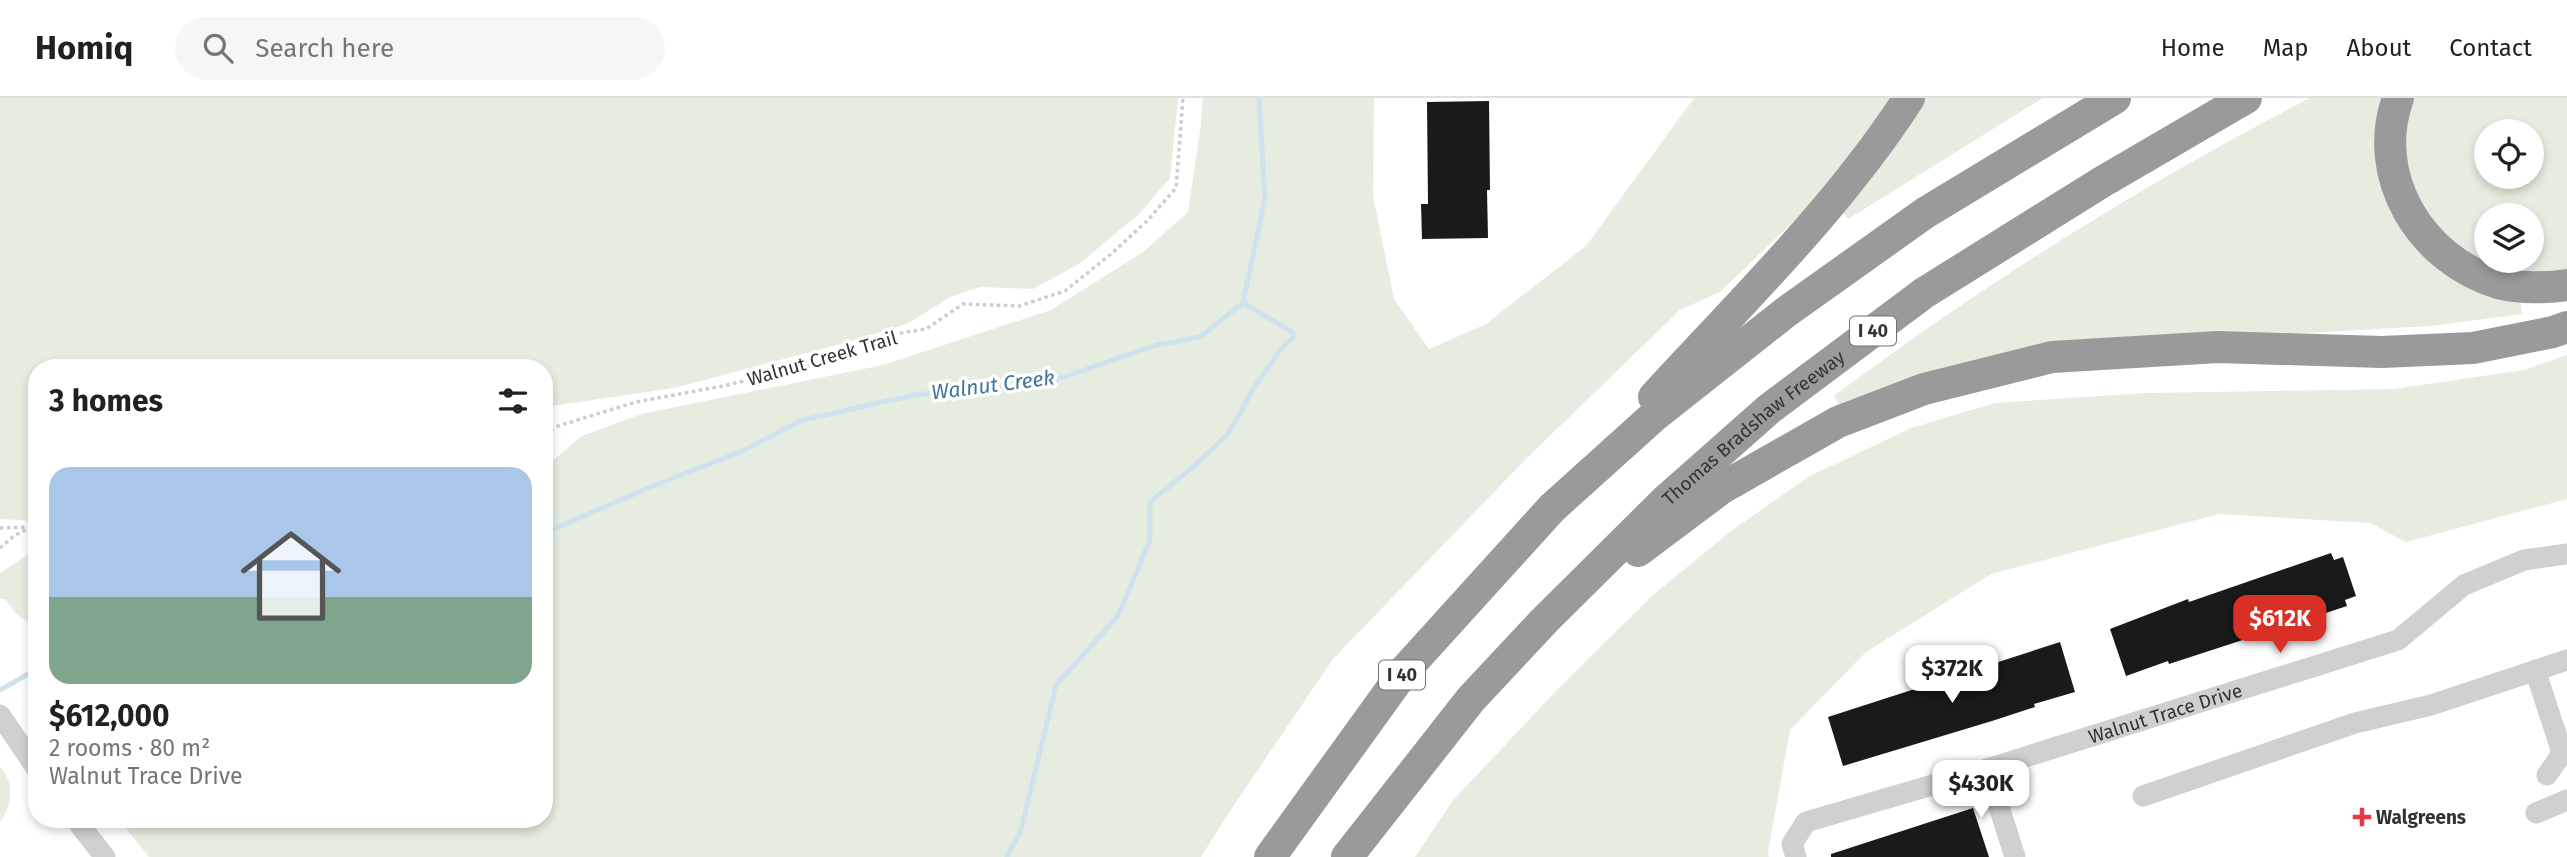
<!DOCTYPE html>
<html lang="en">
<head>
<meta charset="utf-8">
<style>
  :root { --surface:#fff; --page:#f6f6f6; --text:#202124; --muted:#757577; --line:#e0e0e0; --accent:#d93025 }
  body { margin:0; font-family:"Fira Sans",sans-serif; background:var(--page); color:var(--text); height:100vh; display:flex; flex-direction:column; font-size:26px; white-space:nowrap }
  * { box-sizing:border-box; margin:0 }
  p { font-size:23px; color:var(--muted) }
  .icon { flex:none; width:38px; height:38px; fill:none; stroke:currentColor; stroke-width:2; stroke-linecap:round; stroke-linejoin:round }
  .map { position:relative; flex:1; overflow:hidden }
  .drawer { position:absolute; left:28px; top:261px; width:525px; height:469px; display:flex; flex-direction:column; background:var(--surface); border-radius:28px; box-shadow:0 4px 10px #0003 }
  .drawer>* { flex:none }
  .tools { position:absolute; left:2474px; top:21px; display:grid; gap:14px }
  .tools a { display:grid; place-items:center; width:70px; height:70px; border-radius:50%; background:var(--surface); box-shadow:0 4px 10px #0003; font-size:35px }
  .price { position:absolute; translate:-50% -60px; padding:0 16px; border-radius:14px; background:#fff; color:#222; font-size:23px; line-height:46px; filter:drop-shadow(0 2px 4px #0008) }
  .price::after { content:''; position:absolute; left:50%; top:42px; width:21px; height:16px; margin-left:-10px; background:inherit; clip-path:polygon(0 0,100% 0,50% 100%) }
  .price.selected { background:var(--accent); color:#fff }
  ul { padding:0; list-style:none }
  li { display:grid; align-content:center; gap:14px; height:371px; padding:0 21px }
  li span { display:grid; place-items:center; height:217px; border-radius:21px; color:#555 }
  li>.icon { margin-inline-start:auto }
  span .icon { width:126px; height:126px; fill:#fffc; stroke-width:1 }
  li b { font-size:30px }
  h2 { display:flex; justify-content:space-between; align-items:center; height:84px; padding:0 21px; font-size:30px }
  header { display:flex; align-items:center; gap:42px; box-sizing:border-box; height:98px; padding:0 35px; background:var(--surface); border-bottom:2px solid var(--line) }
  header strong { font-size:33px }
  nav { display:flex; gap:38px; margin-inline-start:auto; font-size:24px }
  .search { width:490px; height:63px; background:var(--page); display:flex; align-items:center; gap:18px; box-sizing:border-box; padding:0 24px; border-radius:38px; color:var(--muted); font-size:26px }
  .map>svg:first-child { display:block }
  .green { fill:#e6ecdf; fill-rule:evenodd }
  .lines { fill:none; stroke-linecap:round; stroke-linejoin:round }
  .stream { stroke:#cfe2ee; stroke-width:5 }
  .building { fill:#1a1a1a }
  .path { stroke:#cdcdcd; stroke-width:3.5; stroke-dasharray:3.5 3.5; stroke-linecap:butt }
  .minor { stroke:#d0d0d0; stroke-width:21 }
  .highway { stroke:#9a9a9a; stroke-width:32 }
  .poi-dot { fill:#e63946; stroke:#fff; stroke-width:2.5 }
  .labels { text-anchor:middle; stroke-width:7; stroke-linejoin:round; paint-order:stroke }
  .shield { fill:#fff; stroke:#707070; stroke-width:2 }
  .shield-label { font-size:18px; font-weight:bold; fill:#333 }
  .street-label { font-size:19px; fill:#333; stroke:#fff }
  .poi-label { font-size:19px; font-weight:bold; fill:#333; stroke:#fff; text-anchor:start }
  .water-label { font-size:21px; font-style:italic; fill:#3f7597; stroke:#fff }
</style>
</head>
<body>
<header>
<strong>Homiq</strong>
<div class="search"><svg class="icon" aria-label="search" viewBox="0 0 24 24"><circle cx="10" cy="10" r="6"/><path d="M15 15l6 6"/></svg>Search here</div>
<nav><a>Home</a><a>Map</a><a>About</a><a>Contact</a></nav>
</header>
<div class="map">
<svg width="2567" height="759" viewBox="0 0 2567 759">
  <rect width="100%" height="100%" fill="#fff"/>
  <!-- green -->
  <path class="green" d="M0,0h1178l-8,80 -31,36 -60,50 -46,25 -53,-2 -30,10 -43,27 -70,21 -163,43 -122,18 -8,5v-43h-507v153l-37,-2z
    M1203,0h171l-1,98 21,103 35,50 57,-25 100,-78 108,-148h201l-73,96 -102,98 -40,18 -153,148 -194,201 -105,155 -27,43h-1052l-30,-38h425v-346l12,-15 26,-22 59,-22 242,-49 168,-55 92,-58 45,-40 12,-81z
    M1919,0h124l-195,121 -8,-10z
    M2310,0h74l4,93 132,107 2,16 -91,12 -125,7 -105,1 -90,5 -89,9 -90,26 -91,35 -7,-13c150,-112 309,-212 476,-298z
    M2411,0h156v174c-61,5 -110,-12 -143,-65 -5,-9 -14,-19 -16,-28 -5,-27 -1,-54 3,-81zM2487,33h45v46h-45zM2487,117h45v46h-45z
    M2567,257v144l-161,43 -36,-19 -151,-9 -228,60 -125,78 -76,78 -22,122 1,5h-354l39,-58 103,-109 97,-96 81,-66 75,-52 101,-48 84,-25 151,-10 248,-4 130,-19z
    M33,453h4v77l-21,-14 -11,-15h-5v-26z
    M0,669c3,4 8,10 9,15 4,12 -1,31 -9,40z"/>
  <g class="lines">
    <!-- stream -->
    <path class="stream" d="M544,435l109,-47 87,-34 63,-32 111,-25 133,-12 109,-38 44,-8 43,-34 22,-105 -6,-100
      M0,592l37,-21
      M1007,759l14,-27 35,-145 62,-69 32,-76v-38l43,-35 35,-33 26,-46 26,-38 14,-13 -2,-5 -49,-29"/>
  </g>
  <!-- building -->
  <path class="building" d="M1489,3l1,89h-3l1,48 -66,1 -1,-35h7l-1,-102z
    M2331,455l3,7 9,-3 13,39 -11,4 2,6 -178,58 -1,-3 -42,15 -16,-47 78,-30 1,3z
    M2060,544l15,50 -41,12 1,3 -43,14 -149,45 -15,-49z
    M1973,710l16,49h-158v-3z"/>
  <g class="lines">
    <!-- path -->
    <path class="path" d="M544,335l14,-7 78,-24 87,-16 92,-22 67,-28 44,-7 37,-25 56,2 46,-15 46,-37 36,-33 29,-33 7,-90
      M0,430l29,-1
      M0,450l14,-12 17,-9 6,2"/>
    <!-- minor -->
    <g class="minor">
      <path d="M2535,572l26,79 -2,9 -12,17"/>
      <path d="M0,617l37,54"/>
      <path d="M1987,671l28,88"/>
      <path d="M2143,698l212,-73 76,-18 136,-45"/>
      <path d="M2536,715l31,-13"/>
      <path d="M75,721l30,38"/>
      <path id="s1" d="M1796,759l-4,-13 14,-22 181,-53 411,-129 66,-55 60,-25 43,-6"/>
    </g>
    <!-- highway -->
    <g class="highway">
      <path d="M2398,0c-28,78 22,161 100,185 23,6 46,5 69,2"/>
      <path d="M1654,299c88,-96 184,-189 255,-299"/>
      <path d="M1638,453l84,-63 116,-66 86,-33 128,-32 166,-10 164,5 91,-4 80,-16 14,-5"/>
      <path d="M1270,759l135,-187 147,-162 101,-91 133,-105 139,-99 190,-115"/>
      <path id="s2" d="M1347,759l124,-158 73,-78 121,-120 104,-92 155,-116 178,-111 144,-84"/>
    </g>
  </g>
  <!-- markers -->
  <path class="poi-dot" d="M2358.5 708.5h7v7h7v7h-7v7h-7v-7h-7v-7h7z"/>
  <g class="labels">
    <!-- shield labels -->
    <g class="shield">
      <rect x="1850" y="218.5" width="46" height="29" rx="5"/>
      <rect x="1379" y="562.5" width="46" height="29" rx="5"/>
    </g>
    <g class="shield-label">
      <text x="1873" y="239">I 40</text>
      <text x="1402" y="583">I 40</text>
    </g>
    <!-- street labels -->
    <g class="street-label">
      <text transform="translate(822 260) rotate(-16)" y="7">Walnut Creek Trail</text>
      <text dy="7" stroke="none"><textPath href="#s2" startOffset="593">Thomas Bradshaw Freeway</textPath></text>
      <text dy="7" stroke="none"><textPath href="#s1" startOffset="415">Walnut Trace Drive</textPath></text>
    </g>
    <!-- poi labels -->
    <g class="poi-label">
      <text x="2376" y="726">Walgreens</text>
    </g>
    <!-- water labels -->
    <g class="water-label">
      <text transform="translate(993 287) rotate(-7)" y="7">Walnut Creek</text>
    </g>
  </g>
</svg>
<div class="tools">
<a><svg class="icon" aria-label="locate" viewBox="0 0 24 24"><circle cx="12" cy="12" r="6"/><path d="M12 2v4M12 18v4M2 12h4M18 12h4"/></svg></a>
<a><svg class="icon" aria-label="layers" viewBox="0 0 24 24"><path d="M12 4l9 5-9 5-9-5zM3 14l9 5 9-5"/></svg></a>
</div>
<b class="price selected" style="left:2280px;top:557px">$612K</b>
<b class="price" style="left:1952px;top:607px">$372K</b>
<b class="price" style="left:1981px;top:722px">$430K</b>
<section class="drawer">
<h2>3 homes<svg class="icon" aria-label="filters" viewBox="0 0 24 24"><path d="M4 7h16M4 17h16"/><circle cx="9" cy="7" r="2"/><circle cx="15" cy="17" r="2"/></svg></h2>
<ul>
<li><span style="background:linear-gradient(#a9c7e8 60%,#7fa58c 0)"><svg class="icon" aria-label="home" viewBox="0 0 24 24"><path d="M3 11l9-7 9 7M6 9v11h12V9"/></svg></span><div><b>$612,000</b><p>2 rooms · 80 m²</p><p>Walnut Trace Drive</p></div></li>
</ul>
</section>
</div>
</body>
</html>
